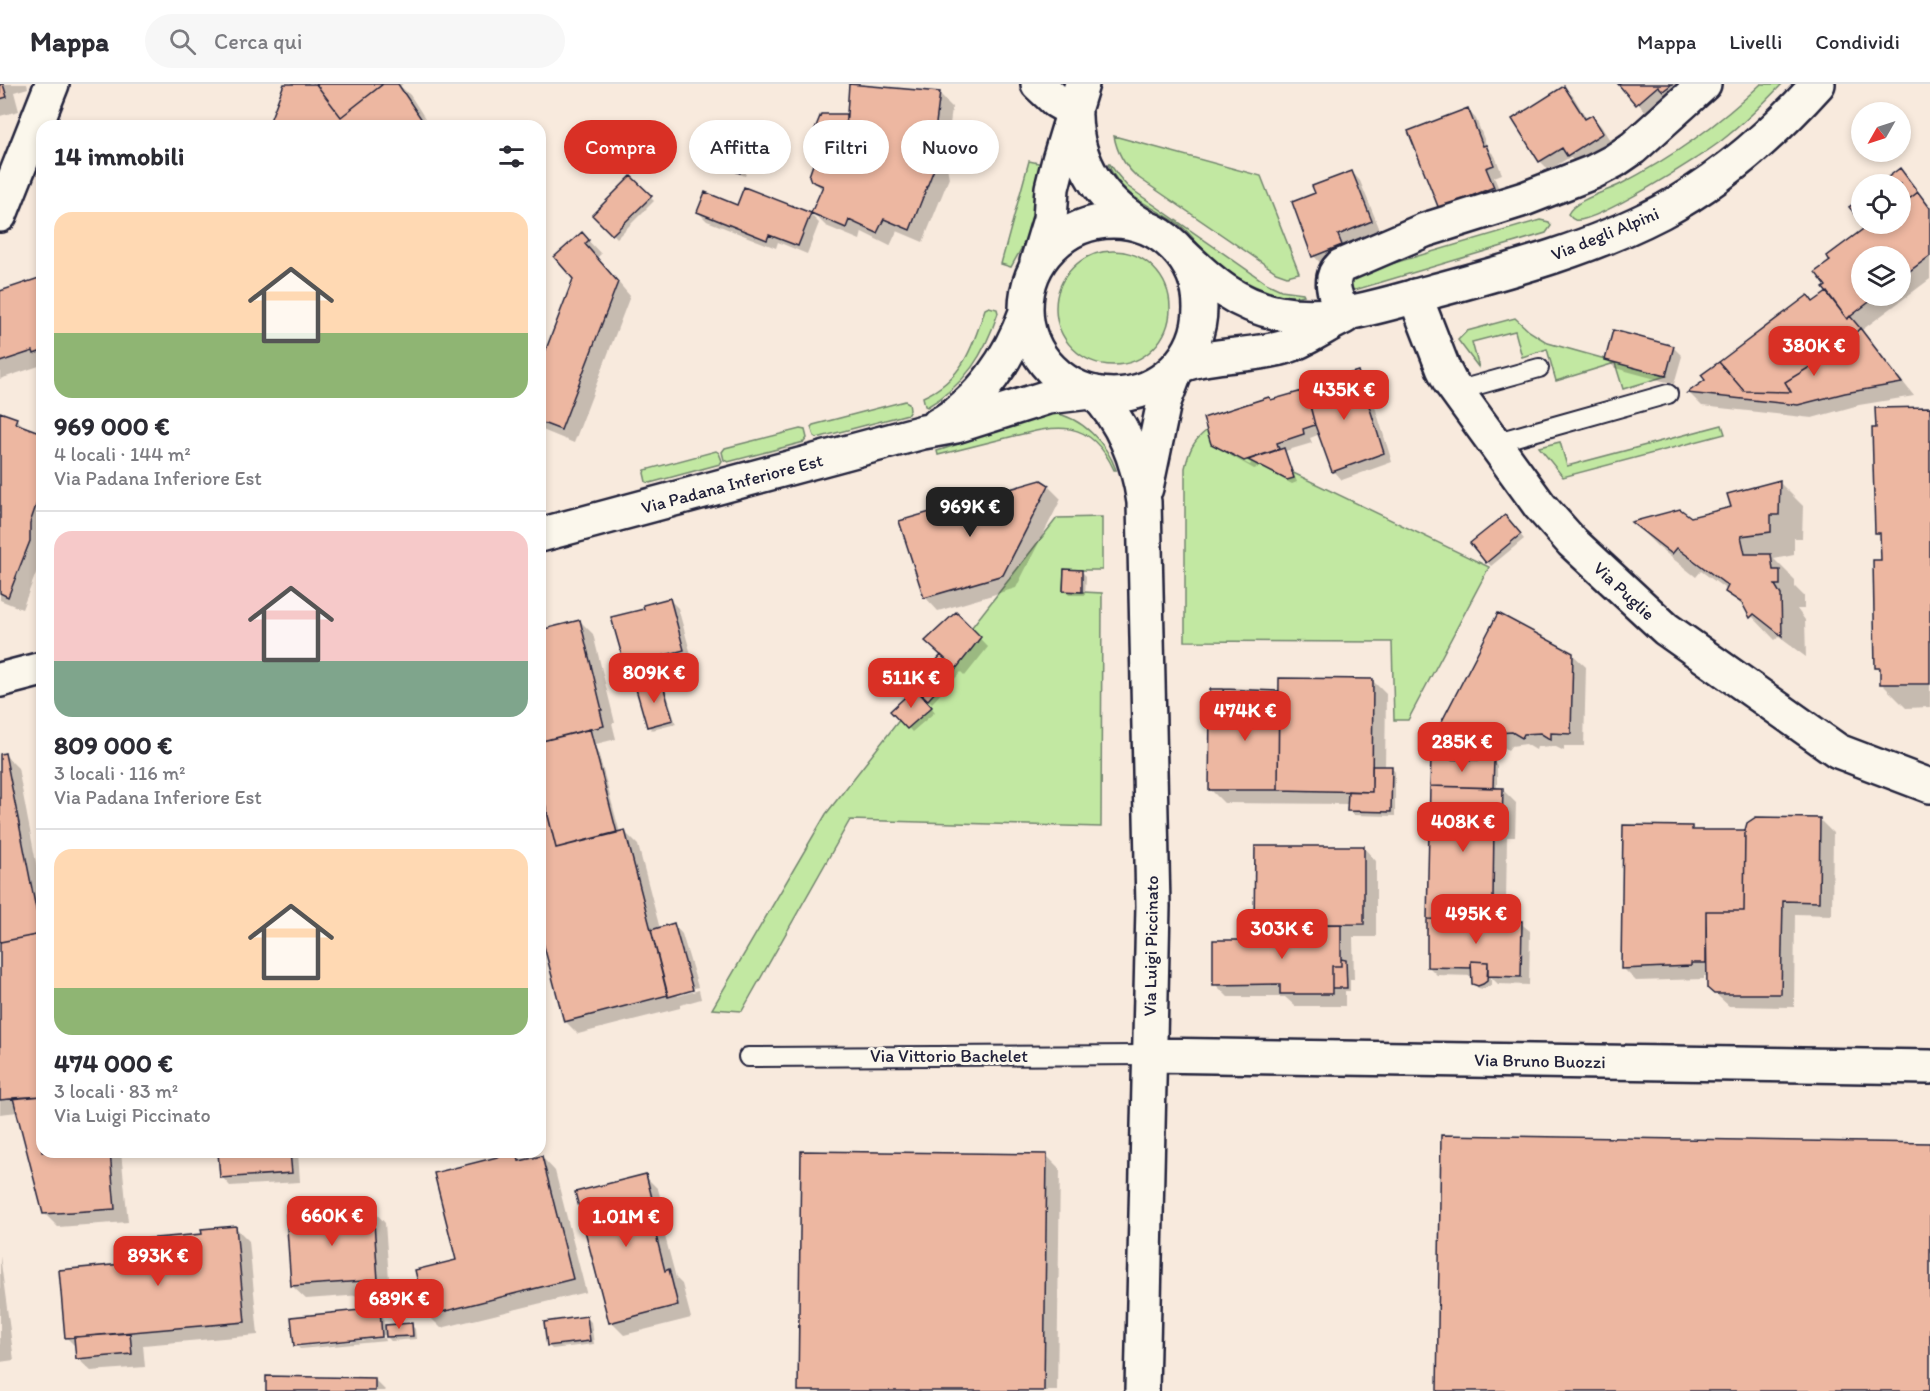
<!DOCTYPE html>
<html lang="it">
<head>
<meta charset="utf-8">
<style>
  :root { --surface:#fff; --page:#f7f7f7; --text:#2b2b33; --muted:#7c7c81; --line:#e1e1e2; --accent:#d93025 }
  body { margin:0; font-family:Itim,sans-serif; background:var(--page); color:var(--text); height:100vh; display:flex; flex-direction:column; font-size:22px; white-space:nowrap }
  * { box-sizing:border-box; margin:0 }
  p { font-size:20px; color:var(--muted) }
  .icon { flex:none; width:33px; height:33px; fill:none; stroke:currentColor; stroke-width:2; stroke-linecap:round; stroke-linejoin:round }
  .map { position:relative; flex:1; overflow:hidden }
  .panel { position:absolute; left:36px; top:36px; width:510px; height:1038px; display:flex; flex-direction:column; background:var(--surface); border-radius:18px; box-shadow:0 3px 9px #0003 }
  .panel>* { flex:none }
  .hud { position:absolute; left:564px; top:36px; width:570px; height:54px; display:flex; gap:12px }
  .needle { width:39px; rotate:231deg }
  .fabs { position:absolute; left:1851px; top:18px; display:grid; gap:12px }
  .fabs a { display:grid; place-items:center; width:60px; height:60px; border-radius:50%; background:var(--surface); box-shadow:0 3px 9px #0003; font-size:30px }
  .price { position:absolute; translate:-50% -51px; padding:0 14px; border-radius:12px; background:var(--accent); color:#fff; font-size:20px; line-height:39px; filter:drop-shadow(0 2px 3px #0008) }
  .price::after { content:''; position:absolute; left:50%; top:36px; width:18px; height:14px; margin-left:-9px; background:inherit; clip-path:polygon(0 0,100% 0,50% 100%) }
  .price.on { background:#222; color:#fff }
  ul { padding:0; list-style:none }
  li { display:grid; align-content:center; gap:12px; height:318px; padding:0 18px }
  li+li { border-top:2px solid var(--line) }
  li span { display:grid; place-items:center; height:186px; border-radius:18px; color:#555 }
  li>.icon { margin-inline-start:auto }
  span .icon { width:108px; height:108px; fill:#fffc; stroke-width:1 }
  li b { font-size:26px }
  h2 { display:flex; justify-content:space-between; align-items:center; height:72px; padding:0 18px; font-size:26px }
  .pill { padding:0 21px; border-radius:27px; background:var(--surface); box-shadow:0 3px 9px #0003; font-size:21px; line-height:54px }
  .pill.on { background:var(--accent); color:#fff }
  header { display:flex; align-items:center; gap:36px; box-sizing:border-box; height:84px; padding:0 30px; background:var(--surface); border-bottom:2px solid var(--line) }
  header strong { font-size:28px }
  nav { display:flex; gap:33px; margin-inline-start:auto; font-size:21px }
  .search { width:420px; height:54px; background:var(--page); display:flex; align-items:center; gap:15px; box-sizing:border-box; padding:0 21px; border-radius:33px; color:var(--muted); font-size:22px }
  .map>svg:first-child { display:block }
  .green { fill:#c2e8a2; stroke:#72856e; stroke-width:1.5 }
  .shadow { fill:#0003; fill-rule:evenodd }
  .building { fill:#edb7a1; stroke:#22223b; stroke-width:1.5 }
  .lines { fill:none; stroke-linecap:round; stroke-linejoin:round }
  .service-casing { stroke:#22223b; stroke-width:22 }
  .minor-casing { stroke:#22223b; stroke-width:38 }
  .tertiary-casing { stroke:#22223b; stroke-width:38 }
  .service { stroke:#fbf7ec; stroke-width:18 }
  .minor { stroke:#fbf7ec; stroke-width:33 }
  .tertiary { stroke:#fbf7ec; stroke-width:33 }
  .labels { text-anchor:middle; stroke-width:6; stroke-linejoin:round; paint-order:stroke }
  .street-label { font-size:18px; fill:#22223b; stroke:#fbf7ec }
</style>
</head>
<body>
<header>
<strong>Mappa</strong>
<div class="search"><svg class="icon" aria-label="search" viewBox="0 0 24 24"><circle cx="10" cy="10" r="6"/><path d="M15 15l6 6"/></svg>Cerca qui</div>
<nav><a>Mappa</a><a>Livelli</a><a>Condividi</a></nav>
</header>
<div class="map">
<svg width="1930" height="1307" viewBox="0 0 1930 1307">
  <rect width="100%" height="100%" fill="#f8eadd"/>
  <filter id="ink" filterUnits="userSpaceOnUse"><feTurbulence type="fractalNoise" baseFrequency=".0167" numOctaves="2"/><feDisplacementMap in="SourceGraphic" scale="12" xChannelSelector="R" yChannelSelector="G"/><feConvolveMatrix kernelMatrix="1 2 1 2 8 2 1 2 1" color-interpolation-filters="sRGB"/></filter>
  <g filter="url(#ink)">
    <!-- green -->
    <path class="green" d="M1761,0h21c-19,20 -39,40 -61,57 -19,15 -126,83 -146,79 -4,-1 -4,-3 -7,-6 7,-14 37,-22 51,-29 54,-28 98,-59 142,-101z
      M1114,52l147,40 38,97 -12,3 -11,-4 -140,-96c-12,-11 -19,-24 -22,-40z
      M1029,77l14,3 -8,53 -5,16 -19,34 -10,-3z
      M1108,80h2l7,10 10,12 139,97 15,7 22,3 1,2c-28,7 -76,-20 -96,-39 -10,-10 -16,-22 -28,-31 -28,-20 -57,-26 -72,-61z
      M1540,136l9,2 2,4 -5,7 -191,57 -6,-1 1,-13z
      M1056 224a57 57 0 1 1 114 0a57 57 0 1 1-114 0Z
      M989,223l8,2 1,4c-14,42 -32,71 -71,94l-2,-1 -2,-9c39,-17 50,-50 62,-88z
      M1515,234l14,13 19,12 118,33 -43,13 -8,-26 -59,18 -9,-32 -25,8 -7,-26 -43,11 7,26 -21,-28 9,-9z
      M905,317l4,2 1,7 -2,4 -91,24 -3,-2 -3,-9 2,-2z
      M1053,329c29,4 54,31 63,57h-2c-24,-53 -57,-45 -104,-33 -24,6 -48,12 -72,18l-1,-4c39,-12 77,-28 116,-38z
      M1722,341l3,9 -162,43 -24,-30 21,-5 7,24z
      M800,345l5,1 2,8 -3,4 -76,20 -4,-2 -2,-8 3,-4z
      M1206,347l283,136 -81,153h-14l-2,-78 -207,-1v-173c4,-17 8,-27 21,-37z
      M716,367l3,2 3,8 -2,3 -70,19 -4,-1 -2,-9 1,-3z
      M1102,433v53h-38l-1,21 39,2 -1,234 -251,-7 -108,191 -30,-2 114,-195 231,-296z"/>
    <!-- shadow -->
    <path class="shadow" d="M0,0h27l1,4 -14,4 5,19 -19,5z
      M286,0h117l-3,2 10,9 20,31h-160z
      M1620,0h80l-49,33z
      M1564,4l9,8 14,23 5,-2 9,9 10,16 -34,22 -7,-7 -21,13 -9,-9 -26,-42z
      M939,10l13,13 -6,54 3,17 -26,64 -26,-11 -7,15 -28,-14 -2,8 -34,-14 -13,-13 10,-23 -11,-10 7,-29 -9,-6 35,-30 3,3z
      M1468,26l8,9 12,30 7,7 7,18 -8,3 8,19 -62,12z
      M765,57l4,4 -6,13 -9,-4 -9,22 -21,-8 -4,-4z
      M1900,86l30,36v73l-68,51 52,66 -55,9 -47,13 -110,-12 -12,-12 118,-97 6,6 15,-11 39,-64 -4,-4h36v-40h-19zM1862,172h38v40h-38z
      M1352,88l8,9 20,49 -34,14 3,10 -27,11 -8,-9 3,-62z
      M631,94l23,23 -37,37 -22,-23z
      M698,128l112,2 9,9 -12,31 -29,-12 -2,6 -69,-27z
      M582,150l19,20 -4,4 33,38 -56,147 -34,-14v-60l34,-90z
      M42,195v86l-42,14v-86z
      M1673,263l9,9 -8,28 -59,-16 -9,-9z
      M1358,289l9,8 25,81 -50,18 -8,-9 -14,-37 -10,4 2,5 -27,8 12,31 -5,2 -32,-17 -6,2 -35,-20 31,16 1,-2 -33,-18v3l-5,-5 59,-41z
      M1930,325v273h-32v3h32v22l-24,1 -24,-24v-11l-6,-6 6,-106v-24l-6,-5z
      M0,329l16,6 11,10 15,6v123l-20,51 -22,-9z
      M1779,398l24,24 -1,32h-8v17l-20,4 21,21v7l9,9v13h-7l8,11 1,37 -27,-20 -4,3 -48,-50 -26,-19 -5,6 -39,-31 -23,-23 56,-5 43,-10z
      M1048,402l13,13 -45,89 -78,23 -13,-14z
      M1509,437l15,18 -33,27 -4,-4z
      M1082,488l4,4 -1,19h-16l-4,-4z
      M669,515l9,9 14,50 -57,16 -9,-9 20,-55z
      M956,530l32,33 -23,29 -4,-4 -29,31 -10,-8 13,17 -23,20 -20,-21 41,-40 10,-15z
      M580,537l13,13 22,89h-3l4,16 -20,5 24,89 5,-1 13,13 22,84 14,-4 8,9 16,53 -22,6 2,3 21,-6 2,9 -21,6v3l-102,26 -13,-13 -25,-96v-128l4,-1 -4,-16v-41l3,-1 -3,-10v-97z
      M1572,570l14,13 -2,79h-20v5l-10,-5 -17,1 -1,3 -10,-6 -15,2 -3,4 -9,-6 -19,3 -24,-11 -14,-13z
      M1373,597l13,13 -1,73h6l4,5v44l-42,-1 -4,-4v-7l-125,-1 -13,-13 70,-97z
      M661,600l4,4 11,36 -24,6 -4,-4z
      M4,670l14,14 24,126v258h79l7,70 -70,5 -13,-13 -27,-102 -18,2v-358z
      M1493,678l4,4v23l6,1 13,13 -1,34h-8l-1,65 13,14v6l11,9 -1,54 -31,-1 -7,-7v8l-8,4 -5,-1 -4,-4 -1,-8 -36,-1 -9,-9 4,-180z
      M1819,735l14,14 -1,82 -37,-1 -1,93 -65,-1 -21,-19v-11h-4v3l-68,2 -13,-13 68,-141 4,4 51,1z
      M1363,763l13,14v76h-23l1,42h-4v12h-5v15h-50l-10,-9h-57l-13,-13 69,-42v-5h-15l-13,-13z
      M220,1068h78l2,30 -70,4 -8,-9z
      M516,1070l8,8 18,-5 13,14 31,121 -145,36 -13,-13z
      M1047,1072l13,13 -3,222h-258z
      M645,1092l13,13 10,35 -6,1 14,53 6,6 9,34 -67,17 -13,-13z
      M372,1125l13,14 5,70 -84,6 -14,-13z
      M236,1144l13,13 9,94 -115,10 2,22 -54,4 -14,-13 -1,-11 -10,-10 57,-71 80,-31z
      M0,1172l14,104 -14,2z
      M379,1226l4,4 1,12 27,-1 4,4 1,10 -25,2 -3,-3 2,-3h-5l-88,9v3l-1,-2 -3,-27z
      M587,1234l4,4 3,22 -42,5 -4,-4z
      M385,1254l1,3 -86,8 -2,-2z
      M375,1296l11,11h-119z"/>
    <!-- building -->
    <path class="building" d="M0,0h3l4,13 -7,2z
      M284,0h32l25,33 42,-33h15l28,42h-158z
      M316,0h67l-42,33z
      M849,0l91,8 -7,55 3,17 -26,66 -26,-11 -7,14 -28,-13 -3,8 -35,-15 12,-27 -12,-5 -2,-5 9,-26 16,5 12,-26z
      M1618,0h54l-9,7 -5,-5 -22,19z
      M1564,2l21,33 7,-4 11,18 -36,23 -5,-8 -23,14 -27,-43z
      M1468,24l15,38 3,-1 8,20 -8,3 8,19 -55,22 -31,-78z
      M821,30h25v15l-12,26 -26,-9z
      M734,43l32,13 -7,15 -10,-4 -9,22 -22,-9z
      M1900,84l18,24 -18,14v-22h-21z
      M1352,87l20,50 -34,14 4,10 -30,12 -20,-55 23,-9 -3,-7z
      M631,92l21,20 -40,39 -20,-20z
      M744,103l67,26 -13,33 -29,-11 -2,5 -70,-28 8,-20 32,13z
      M1918,108l12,16v48l-30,22v-22h-38v40h15l-30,23 -24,-31 3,-2 -11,-14 15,-11 -3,-5 43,-32h30v-18z
      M1862,114v24l-13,-15z
      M582,148l7,8 -4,4 33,38 -57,148 -21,-8v-57l33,-86 -19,-22z
      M42,193v74l-8,3 -1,-3 -33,11v-71z
      M1827,208l20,27 3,-3 10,12 -17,19 -58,35 6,10 -47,-1 -25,-29 89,-67 5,7z
      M1860,244l42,55 -57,10 -47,12 -111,-12 18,-13 -4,-5 18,-13 25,29 47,1 -6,-10 58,-35z
      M1613,246l61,16 -8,30 -61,-16z
      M1358,287l26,82 -52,19 -17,-47 -10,-38z
      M1306,306l9,35 -12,4 1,5 -27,9 2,6 -35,12 -33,-17 -8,-26 66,-21 2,3z
      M1930,323v277h-50v-16h-5l-2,-108h8l-1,-27h-5l-3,-105h4l-1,-20z
      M0,328l17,6 -2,5 27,10v55l-12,35v18l-22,56 -8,-4z
      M1284,364l10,30 -7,2 -39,-20z
      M1041,396l8,5 -46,90 -79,23 -25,-77z
      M1780,396l-1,35h-8v17l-30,4 4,18h26l2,16h7v15h-5l6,10 1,41 -28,-22 -4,4 -8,-15 -17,-11 3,-6 -51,-38 -5,6 -41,-32 49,-13 11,8 40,-10 -4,-13z
      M1505,431l16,19 -35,29 -16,-20z
      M1064,485l18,1v22l-19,-1z
      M670,514l14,52 -59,16 -14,-49 33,-8 -1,-4z
      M956,528l25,25 -25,32 -31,-28z
      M1498,529l75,40 -2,81 -20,-1v7l-11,-7 -16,1 -2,4 -10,-6 -15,1 -2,5 -11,-6 -16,1 -2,2 -25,-12z
      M580,536l22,90h-2l4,16 -62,15 -2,-7v-104z
      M941,571l15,14 -28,31 -13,-12 16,-17 -2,-2z
      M1279,594l94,1 -1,113 -94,-2z
      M662,598l11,38 -26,7 -11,-38z
      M915,604l17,19 -25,22 -17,-18z
      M1210,605h13l2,21 -15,-1z
      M1223,605l56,2 -1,99h-69l1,-81 15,1z
      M590,645l27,104 -61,15 -16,-64v-47l2,4z
      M5,669l36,181 -41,8v-188z
      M1431,675l63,1 -1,28 -63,-2z
      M1372,682h20l-1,46 -44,-1 1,-20 24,1z
      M42,697v19l-5,-18z
      M1430,702l73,2 -1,37 -8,-1 -1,77h13v19l-79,-1z
      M543,711l13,53 69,-18 43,165 -104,27 -24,-91v-135z
      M1756,733l64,1 -1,84 -36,-1 -2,93h-67l-7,-6 -1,-77h38l1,-81 2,-7z
      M1623,741l69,1v4h53l-1,81h-38v52h-15v3l-70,3z
      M1255,762h109v78l-110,1z
      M1427,835l95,2 -1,56 -33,-1v-14l-17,-1v7l-44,-1z
      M674,839l19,67 -25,7 -17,-67z
      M1282,840h59v42h-9v28h-52v-10l-67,1v-45h69z
      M41,850l1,162 -42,4v-158z
      M1341,875l5,1 1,28h-15v-22h9z
      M1471,877l17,1 -1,19 -4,3 -5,2 -6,-2z
      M42,1012v56h68l5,57 -72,5 -30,-116z
      M1441,1051l489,8v248h-493z
      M801,1067l246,3 -3,237h-246z
      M218,1068h72l2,21 -72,5z
      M517,1068l2,9 23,-5 31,123 -147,37 -11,-46 41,-10 -22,-87z
      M646,1090l9,36 -5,2 15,59 4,-2 9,36 -69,18 -34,-131z
      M373,1124l5,72 -87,6 -5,-72z
      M236,1142l9,96 -180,16 -6,-68 63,-6 -2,-23 82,-7 -1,-5z
      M380,1224l2,29 -88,9 -3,-29z
      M587,1232l3,25 -43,5 -3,-24z
      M412,1239l1,13 -27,1 -1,-12z
      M130,1249l2,21 -56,5 -2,-22z
      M266,1292l109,2v13h-109z"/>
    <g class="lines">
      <!-- service casing -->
      <g class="service-casing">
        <path id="service" d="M1456,307l83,-23
          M1494,359l174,-49
          M748,973l402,-2"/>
      </g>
      <!-- minor casing -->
      <g class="minor-casing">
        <path id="minor" d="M0,131l52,-131
          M1415,212l28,72 7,14 90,124 32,36 94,87 172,122 92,35
          M1343,231c-6,-16 -17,-35 -2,-49l84,-36 99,-31 69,-27 21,-11 19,-13 71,-64
          M1095,309c29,30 43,68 49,109l9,404 -11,485
          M1146,404l18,-86 13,-34
          M1150,971l780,12"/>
      </g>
      <!-- tertiary casing -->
      <g class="tertiary-casing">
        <path id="tertiary" d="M1038,0l18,17 19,11
          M1075,32c1,47 27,86 67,109
          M1026 224a87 87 0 1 1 174 0a87 87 0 1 1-174 0Z
          M1180,168c30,29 56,53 99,61 54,10 103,-8 155,-22 77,-21 156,-42 227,-79 60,-32 112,-78 157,-128
          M1037,178l13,-43 2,-31 7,-28 23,-76
          M1179,282c33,-13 71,-9 106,-19 22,-7 39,-21 59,-30
          M938,341c43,-24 72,-68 88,-113
          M540,451l383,-103 33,-6 92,-29 42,-5
          M0,596l42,-11"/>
      </g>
      <!-- service -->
      <use href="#service" class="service"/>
      <!-- minor -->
      <use href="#minor" class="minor"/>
      <!-- tertiary -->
      <use href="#tertiary" class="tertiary"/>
    </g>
  </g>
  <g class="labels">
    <!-- street labels -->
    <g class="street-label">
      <text transform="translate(1605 150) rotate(-22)" y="6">Via degli Alpini</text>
      <text transform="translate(732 400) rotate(-15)" y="6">Via Padana Inferiore Est</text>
      <text transform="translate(1624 507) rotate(43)" y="6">Via Puglie</text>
      <text transform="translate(1151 862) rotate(-89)" y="6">Via Luigi Piccinato</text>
      <text x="949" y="978">Via Vittorio Bachelet</text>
      <text transform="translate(1540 977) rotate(1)" y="6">Via Bruno Buozzi</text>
    </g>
  </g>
</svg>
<div class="fabs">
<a><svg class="needle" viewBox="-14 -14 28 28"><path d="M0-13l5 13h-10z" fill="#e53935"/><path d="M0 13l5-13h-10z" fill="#7c7c81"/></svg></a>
<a><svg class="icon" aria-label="locate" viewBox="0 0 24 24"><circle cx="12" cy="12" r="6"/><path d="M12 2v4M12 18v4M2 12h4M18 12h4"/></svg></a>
<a><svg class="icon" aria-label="layers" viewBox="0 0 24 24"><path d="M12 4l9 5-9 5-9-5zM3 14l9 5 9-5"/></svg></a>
</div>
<b class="price" style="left:1814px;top:293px">380K €</b>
<b class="price" style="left:1344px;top:337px">435K €</b>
<b class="price on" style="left:970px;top:454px">969K €</b>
<b class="price" style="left:654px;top:620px">809K €</b>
<b class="price" style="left:911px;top:625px">511K €</b>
<b class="price" style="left:1245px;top:658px">474K €</b>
<b class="price" style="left:1462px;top:689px">285K €</b>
<b class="price" style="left:1463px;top:769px">408K €</b>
<b class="price" style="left:1476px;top:861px">495K €</b>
<b class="price" style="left:1282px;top:876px">303K €</b>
<b class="price" style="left:332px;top:1163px">660K €</b>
<b class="price" style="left:626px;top:1164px">1.01M €</b>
<b class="price" style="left:158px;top:1203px">893K €</b>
<b class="price" style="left:399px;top:1246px">689K €</b>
<div class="hud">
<a class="pill on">Compra</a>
<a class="pill">Affitta</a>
<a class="pill">Filtri</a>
<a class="pill">Nuovo</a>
</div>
<section class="panel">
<h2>14 immobili<svg class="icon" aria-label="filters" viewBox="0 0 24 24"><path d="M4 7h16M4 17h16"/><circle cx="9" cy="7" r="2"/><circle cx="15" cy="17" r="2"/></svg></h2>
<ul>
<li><span style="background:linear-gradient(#ffd9b3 65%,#8fb573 0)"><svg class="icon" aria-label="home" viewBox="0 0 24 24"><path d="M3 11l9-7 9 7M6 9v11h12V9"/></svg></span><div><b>969 000 €</b><p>4 locali · 144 m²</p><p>Via Padana Inferiore Est</p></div></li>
<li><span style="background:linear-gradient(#f6c9c9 70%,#7fa58c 0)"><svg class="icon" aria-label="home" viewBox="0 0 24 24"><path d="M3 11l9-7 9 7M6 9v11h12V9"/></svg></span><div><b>809 000 €</b><p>3 locali · 116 m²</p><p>Via Padana Inferiore Est</p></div></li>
<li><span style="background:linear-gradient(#ffd9b3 75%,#8fb573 0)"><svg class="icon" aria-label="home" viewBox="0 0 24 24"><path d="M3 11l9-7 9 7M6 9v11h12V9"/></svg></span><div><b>474 000 €</b><p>3 locali · 83 m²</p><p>Via Luigi Piccinato</p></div></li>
</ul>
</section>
</div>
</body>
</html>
